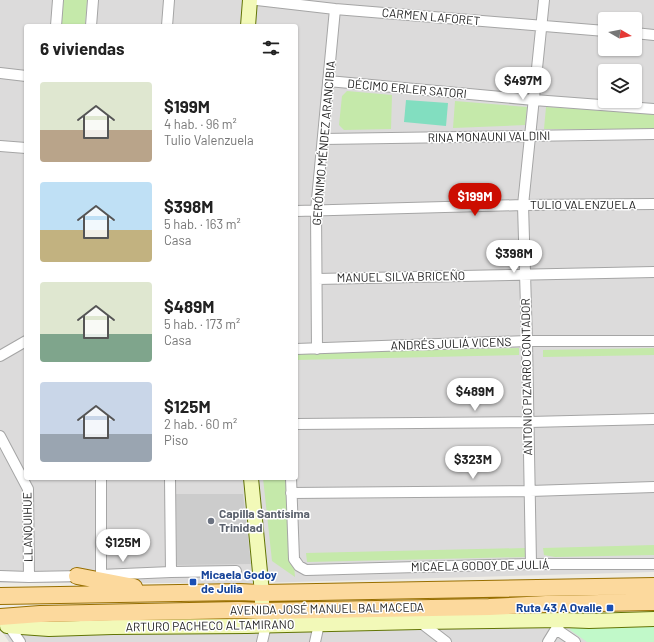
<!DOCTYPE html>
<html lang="es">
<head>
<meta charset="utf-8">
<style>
  :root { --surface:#fff; --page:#f2f2f2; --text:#222; --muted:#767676; --accent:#cc0d00 }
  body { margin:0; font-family:Barlow,sans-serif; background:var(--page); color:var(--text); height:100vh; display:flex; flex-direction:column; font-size:15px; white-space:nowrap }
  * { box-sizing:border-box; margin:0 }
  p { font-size:13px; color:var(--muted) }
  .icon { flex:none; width:22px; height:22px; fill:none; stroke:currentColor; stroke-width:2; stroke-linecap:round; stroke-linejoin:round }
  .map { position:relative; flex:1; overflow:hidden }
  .drawer { position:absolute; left:24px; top:24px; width:274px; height:456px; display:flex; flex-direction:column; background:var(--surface); border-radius:4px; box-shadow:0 1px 3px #0004 }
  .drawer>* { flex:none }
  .needle { width:26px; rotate:99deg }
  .tools { position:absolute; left:598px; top:12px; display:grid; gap:8px }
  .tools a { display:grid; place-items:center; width:44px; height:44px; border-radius:4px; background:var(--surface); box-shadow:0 1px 3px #0004; font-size:20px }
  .price { position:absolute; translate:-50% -34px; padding:0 9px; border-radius:14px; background:#fff; color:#222; font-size:13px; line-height:26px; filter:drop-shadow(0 1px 2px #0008) }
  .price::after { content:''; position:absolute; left:50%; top:24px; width:12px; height:9px; margin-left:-6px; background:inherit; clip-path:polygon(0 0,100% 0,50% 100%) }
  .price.selected { background:var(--accent); color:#fff }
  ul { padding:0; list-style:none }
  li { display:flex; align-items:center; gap:12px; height:100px; padding:0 16px }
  li span { display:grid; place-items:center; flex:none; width:112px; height:80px; border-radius:4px; color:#555 }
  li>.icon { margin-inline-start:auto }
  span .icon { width:48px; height:48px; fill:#fffc; stroke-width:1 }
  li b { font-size:17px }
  h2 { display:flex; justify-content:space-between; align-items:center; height:48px; padding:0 16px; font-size:17px }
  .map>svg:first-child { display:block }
  .residential { fill:#dcdbdb; fill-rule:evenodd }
  .religious { fill:#ccc }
  .grass { fill:#c5e9aa }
  .park { fill:#c1f9c9 }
  .pitch { fill:#82dec0 }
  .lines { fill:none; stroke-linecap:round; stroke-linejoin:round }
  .street-casing { stroke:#a5a5a5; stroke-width:12 }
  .secondary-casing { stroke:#627505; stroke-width:16 }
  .primary-casing { stroke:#986f00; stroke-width:18 }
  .street { stroke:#fff; stroke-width:10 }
  .secondary { stroke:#f2f9b8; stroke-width:14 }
  .primary { stroke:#fcd99d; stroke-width:16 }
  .worship-dot { fill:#6b7280; stroke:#fff; stroke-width:1.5 }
  .transit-dot { fill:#1a4fb4; stroke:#fff; stroke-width:1.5 }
  .labels { text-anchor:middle; stroke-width:3; stroke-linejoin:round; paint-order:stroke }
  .street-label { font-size:12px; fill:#1e1e1e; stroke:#fff }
  .worship-label { font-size:12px; font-weight:bold; fill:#5b616d; stroke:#fff; text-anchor:start }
  .transit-label { font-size:12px; font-weight:bold; fill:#164399; stroke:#fff; text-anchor:start }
</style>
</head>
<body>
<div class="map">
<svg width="654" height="642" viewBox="0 0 654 642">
  <rect width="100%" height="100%" fill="#efece4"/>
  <!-- residential -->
  <path class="residential" d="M0,0h654v572l-396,11h-258zM605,19h30v30h-30zM26,26h270v452h-270zM605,71h30v30h-30z
    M654,626v16h-645l-6,-9 277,-2z"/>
  <!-- religious -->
  <path class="religious" d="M176,494h67l8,70 -74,1z"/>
  <!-- grass -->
  <path class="grass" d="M62,0h25l-2,26h-26z
    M347,91l45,4 -1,34 -47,1 -5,-5 3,-29z
    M455,101l72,6 -2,18 -72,3z
    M546,107l108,7v16l-110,-1z
    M519,348v7l-223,5v-7z
    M654,348v7l-111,2v-7z
    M263,478h24l8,99 -23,-16z
    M654,545v10l-99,2 -11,-2 -1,-7z
    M526,548v9l-219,5 -1,-9z"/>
  <!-- park -->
  <path class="park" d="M654,626v16h-67l-17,-12 2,-3z"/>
  <!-- pitch -->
  <path class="pitch" d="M406,100l42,3 -2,23 -42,-4z"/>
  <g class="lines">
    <!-- street casing -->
    <g class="street-casing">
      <path id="street" d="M257,0l78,9 270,22
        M56,26l2,-26
        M91,26l2,-26
        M167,26l2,-26
        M635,33l19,2
        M0,73l26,3
        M328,81l206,19 120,9
        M323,139l331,-5
        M0,146l26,2
        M296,211l227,-6 131,-1
        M317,279l337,-7
        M296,349l231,-8h127
        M317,349l-1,-139 19,-201
        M0,356l26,-15
        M296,424l233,-2 125,-3
        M0,436l28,53 1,88
        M101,478v97
        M170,478l1,94
        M291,478l3,81 5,7 7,4 225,-6h123
        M291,493l239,-2 124,-4
        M531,564l-4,-223 -4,-136 21,-205
        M100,575l71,-3 65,-1
        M0,576l29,1 53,-1
        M563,620l-7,9 19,13
        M420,622l26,20
        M7,626l4,3 9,13
        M262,642l4,-17
        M315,642l4,-18
        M548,642l8,-13"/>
    </g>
    <!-- secondary casing -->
    <g class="secondary-casing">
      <path id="secondary" d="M248,26l2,-26
        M251,478l11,115v18
        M7,626l42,3 64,-2 134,-1 173,-4 143,-2 26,1 65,-2"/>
    </g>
    <!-- primary casing -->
    <g class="primary-casing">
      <path id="primary" d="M77,576l57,11
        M0,596l239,-4 23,1 392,-7
        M0,617l40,-3 199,-4 23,1 227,-4 57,-3 108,-2"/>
    </g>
    <!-- street -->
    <use href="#street" class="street"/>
    <!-- secondary -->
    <use href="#secondary" class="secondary"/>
    <!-- primary -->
    <use href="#primary" class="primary"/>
  </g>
  <!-- markers -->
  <circle class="worship-dot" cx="211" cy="521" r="4"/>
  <g class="transit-dot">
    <rect x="189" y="578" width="8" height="8" rx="2"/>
    <rect x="606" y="604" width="8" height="8" rx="2"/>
  </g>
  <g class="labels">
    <!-- street labels -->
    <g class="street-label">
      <text transform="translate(431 17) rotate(5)" y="4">CARMEN LAFORET</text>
      <text transform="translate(407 89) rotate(5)" y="4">DÉCIMO ERLER SATORI</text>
      <text transform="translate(489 137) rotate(-1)" y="4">RINA MONAUNI VALDINI</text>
      <text transform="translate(324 143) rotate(-85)" y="4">GERÓNIMO MÉNDEZ ARANCIBIA</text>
      <text x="583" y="209">TULIO VALENZUELA</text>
      <text transform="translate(401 277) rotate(-1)" y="4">MANUEL SILVA BRICEÑO</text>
      <text transform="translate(451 344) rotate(-2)" y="4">ANDRÉS JULIÁ VICENS</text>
      <text transform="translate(527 377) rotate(-91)" y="4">ANTONIO PIZARRO CONTADOR</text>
      <text transform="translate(28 527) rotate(-91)" y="4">LLANQUIHUE</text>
      <text transform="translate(480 566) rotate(-1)" y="4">MICAELA GODOY DE JULIÁ</text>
      <text transform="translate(327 609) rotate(-1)" y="4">AVENIDA JOSÉ MANUEL BALMACEDA</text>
      <text transform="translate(210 626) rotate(-1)" y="4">ARTURO PACHECO ALTAMIRANO</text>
    </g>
    <!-- worship labels -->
    <g class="worship-label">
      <text x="219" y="518">Capilla Santísima<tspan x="219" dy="14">Trinidad</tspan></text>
    </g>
    <!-- transit labels -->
    <g class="transit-label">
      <text x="201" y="579">Micaela Godoy<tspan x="201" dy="14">de Julia</tspan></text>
      <text x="602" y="612" text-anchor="end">Ruta 43 A Ovalle</text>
    </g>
  </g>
</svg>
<div class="tools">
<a><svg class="needle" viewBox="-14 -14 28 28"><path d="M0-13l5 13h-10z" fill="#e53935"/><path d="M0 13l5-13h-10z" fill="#767676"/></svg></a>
<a><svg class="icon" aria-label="layers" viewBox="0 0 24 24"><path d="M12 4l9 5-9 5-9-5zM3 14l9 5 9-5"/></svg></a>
</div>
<b class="price" style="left:523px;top:101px">$497M</b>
<b class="price selected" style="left:475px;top:217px">$199M</b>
<b class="price" style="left:514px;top:274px">$398M</b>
<b class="price" style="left:475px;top:412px">$489M</b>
<b class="price" style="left:473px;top:480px">$323M</b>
<b class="price" style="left:123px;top:563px">$125M</b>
<section class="drawer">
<h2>6 viviendas<svg class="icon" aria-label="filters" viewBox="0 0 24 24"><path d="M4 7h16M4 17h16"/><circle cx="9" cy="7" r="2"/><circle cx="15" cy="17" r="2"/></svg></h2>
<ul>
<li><span style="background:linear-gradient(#dfe7d0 60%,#b9a48a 0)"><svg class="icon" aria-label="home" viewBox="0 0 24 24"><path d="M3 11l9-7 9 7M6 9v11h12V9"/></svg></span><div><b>$199M</b><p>4 hab. · 96 m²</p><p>Tulio Valenzuela</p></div></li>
<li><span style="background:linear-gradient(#bfe0f5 60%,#c2b280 0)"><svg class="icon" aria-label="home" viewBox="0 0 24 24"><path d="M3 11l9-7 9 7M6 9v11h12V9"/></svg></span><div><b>$398M</b><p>5 hab. · 163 m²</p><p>Casa</p></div></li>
<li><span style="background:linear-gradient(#dfe7d0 65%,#7fa58c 0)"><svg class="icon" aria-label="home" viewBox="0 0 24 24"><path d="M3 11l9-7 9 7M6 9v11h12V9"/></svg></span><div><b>$489M</b><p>5 hab. · 173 m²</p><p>Casa</p></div></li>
<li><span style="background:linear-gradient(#c9d6e8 65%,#9aa5b1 0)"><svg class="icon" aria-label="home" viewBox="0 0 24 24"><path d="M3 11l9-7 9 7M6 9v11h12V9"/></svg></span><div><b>$125M</b><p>2 hab. · 60 m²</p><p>Piso</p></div></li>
</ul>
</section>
</div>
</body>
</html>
